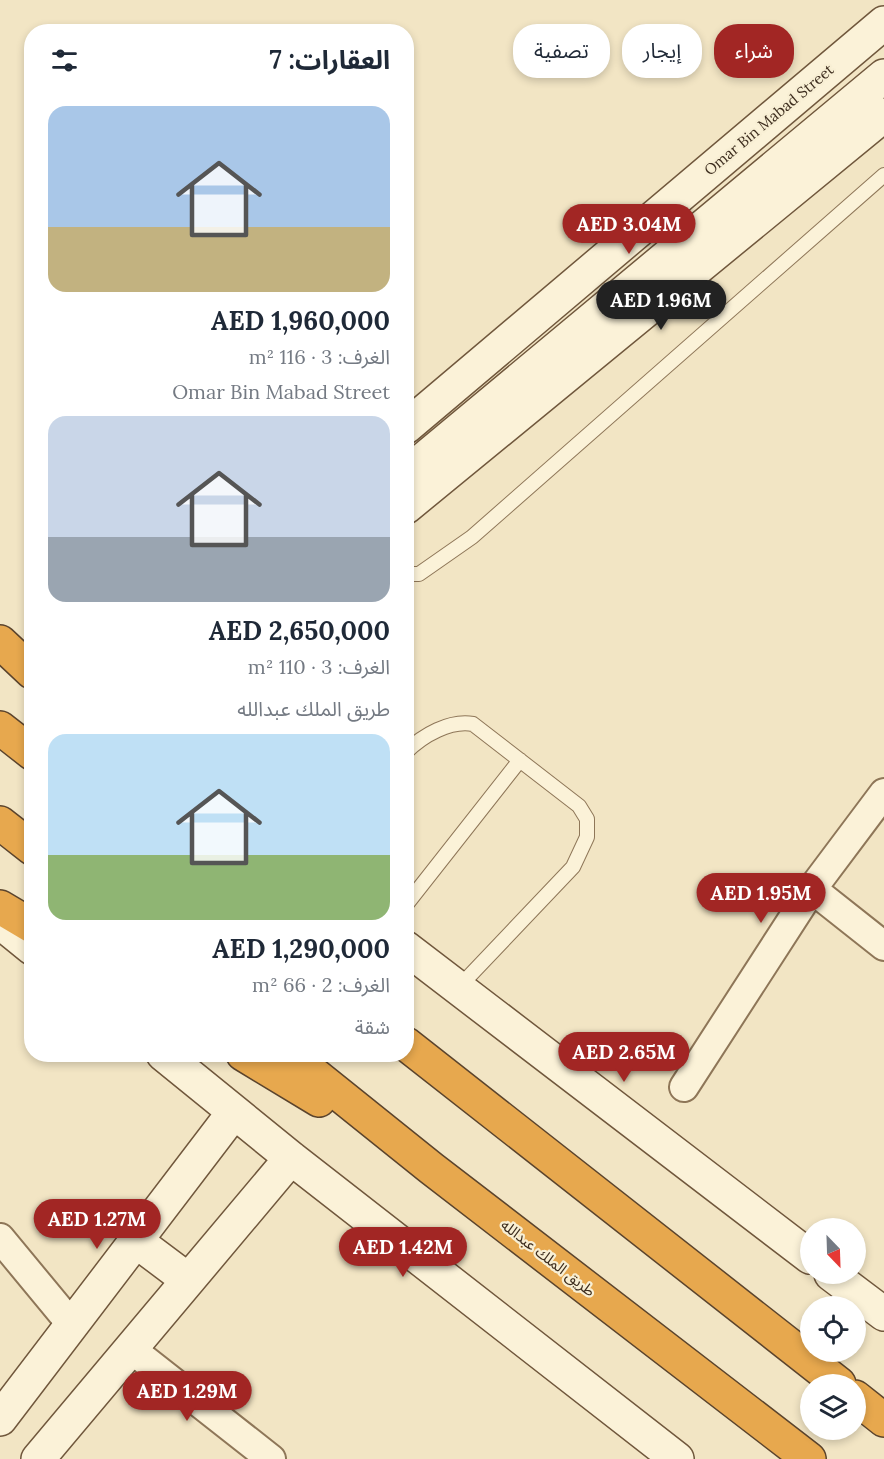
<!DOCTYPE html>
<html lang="ar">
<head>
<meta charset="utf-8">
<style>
  :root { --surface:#fff; --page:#f2f2f3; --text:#1f2937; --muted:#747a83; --accent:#a22624 }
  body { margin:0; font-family:Lora,"Noto Sans Arabic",serif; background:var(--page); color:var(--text); direction:rtl; height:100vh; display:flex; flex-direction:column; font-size:22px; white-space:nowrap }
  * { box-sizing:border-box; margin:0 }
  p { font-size:20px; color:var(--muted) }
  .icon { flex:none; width:33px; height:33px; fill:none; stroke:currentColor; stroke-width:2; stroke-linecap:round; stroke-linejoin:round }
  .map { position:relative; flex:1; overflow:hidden; direction:ltr }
  .details { position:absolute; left:24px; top:24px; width:390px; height:1038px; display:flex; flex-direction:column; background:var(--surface); border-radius:24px; box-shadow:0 3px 9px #0003; direction:rtl }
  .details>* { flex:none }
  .top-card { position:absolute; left:432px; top:24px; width:362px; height:54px; direction:rtl; display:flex; gap:12px }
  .needle { width:39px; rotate:157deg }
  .buttons { position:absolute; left:800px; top:1218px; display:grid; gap:12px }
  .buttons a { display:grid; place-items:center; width:66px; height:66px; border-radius:50%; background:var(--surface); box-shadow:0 3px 9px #0003; font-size:30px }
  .price { position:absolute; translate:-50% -51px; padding:0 14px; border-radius:21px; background:var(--accent); color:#fff; font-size:20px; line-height:39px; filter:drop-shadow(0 2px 3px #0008) }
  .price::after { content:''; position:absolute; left:50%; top:36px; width:18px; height:14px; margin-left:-9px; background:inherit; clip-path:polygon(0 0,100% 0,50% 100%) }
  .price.current { background:#222; color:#fff }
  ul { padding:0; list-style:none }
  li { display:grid; align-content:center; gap:12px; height:318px; padding:0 24px }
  li span { display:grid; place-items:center; height:186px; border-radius:18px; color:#555 }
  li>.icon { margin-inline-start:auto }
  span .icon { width:108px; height:108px; fill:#fffc; stroke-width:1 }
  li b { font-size:26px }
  h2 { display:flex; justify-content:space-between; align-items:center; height:72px; padding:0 24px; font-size:26px }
  .tag { padding:0 21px; border-radius:24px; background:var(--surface); box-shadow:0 3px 9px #0003; font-size:21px; line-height:54px }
  .tag.current { background:var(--accent); color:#fff }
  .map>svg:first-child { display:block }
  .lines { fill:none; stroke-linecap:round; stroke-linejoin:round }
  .lane-casing { stroke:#8e7658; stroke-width:16 }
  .street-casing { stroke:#8e7658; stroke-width:32 }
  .secondary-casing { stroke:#70573c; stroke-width:36 }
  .highway-casing { stroke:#5b442d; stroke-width:36 }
  .lane { stroke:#fbf2d8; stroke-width:14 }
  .street { stroke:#fbf2d8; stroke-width:28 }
  .secondary { stroke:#fbf2d8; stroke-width:33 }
  .highway { stroke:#e7a84e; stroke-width:33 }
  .labels { text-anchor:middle; stroke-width:4.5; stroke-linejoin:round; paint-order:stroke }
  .street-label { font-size:15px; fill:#3d2d1e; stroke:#f8efd4 }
</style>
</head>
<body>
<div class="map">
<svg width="884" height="1459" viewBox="0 0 884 1459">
  <rect width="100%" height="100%" fill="#f2e5c4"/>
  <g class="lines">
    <!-- lane casing -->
    <g class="lane-casing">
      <path id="lane" d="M406,574h13l53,-37 412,-362
        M406,752c17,-17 44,-32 67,-28l106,82 8,13v18l-14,30 -115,121
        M406,905l114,-145"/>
    </g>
    <!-- street casing -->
    <g class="street-casing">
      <path id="street" d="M812,889l72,57
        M684,1087l128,-198 72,-96
        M0,1238l72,87
        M131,1349l140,110"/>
    </g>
    <!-- secondary casing -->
    <g class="secondary-casing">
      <path id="secondary" d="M406,427l478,-404
        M406,474l478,-398
        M406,507l478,-392
        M0,922l32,26
        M406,948l404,309
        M163,1054l128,104 386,301
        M136,1241l52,39
        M831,1274l53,40
        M0,1419l234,-307
        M38,1459l253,-301"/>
    </g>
    <!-- highway casing -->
    <g class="highway-casing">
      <path id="highway" d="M0,642l32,30
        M0,728l32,25
        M0,823l32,25
        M0,907l32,19
        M406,1044l433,340
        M243,1054l76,46
        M289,1054l142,114 378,291
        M855,1397l29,23"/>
    </g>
    <!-- lane -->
    <use href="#lane" class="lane"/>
    <!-- street -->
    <use href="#street" class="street"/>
    <!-- secondary -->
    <use href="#secondary" class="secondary"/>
    <!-- highway -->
    <use href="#highway" class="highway"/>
  </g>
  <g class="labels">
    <!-- street labels -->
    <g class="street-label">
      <text transform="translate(769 120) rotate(-40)" y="5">Omar Bin Mabad Street</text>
      <text transform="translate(548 1258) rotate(38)" y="5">طريق الملك عبدالله</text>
    </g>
  </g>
</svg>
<div class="buttons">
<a><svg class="needle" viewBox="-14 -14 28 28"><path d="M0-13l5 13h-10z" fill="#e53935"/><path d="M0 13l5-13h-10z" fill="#747a83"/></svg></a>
<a><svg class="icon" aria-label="locate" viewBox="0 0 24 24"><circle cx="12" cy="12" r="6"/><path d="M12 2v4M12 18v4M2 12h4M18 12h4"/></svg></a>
<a><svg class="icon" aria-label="layers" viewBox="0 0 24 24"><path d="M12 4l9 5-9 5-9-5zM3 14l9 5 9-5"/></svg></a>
</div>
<b class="price" style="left:629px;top:255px">AED 3.04M</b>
<b class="price current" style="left:661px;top:331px">AED 1.96M</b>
<b class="price" style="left:761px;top:924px">AED 1.95M</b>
<b class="price" style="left:624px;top:1083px">AED 2.65M</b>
<b class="price" style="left:97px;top:1250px">AED 1.27M</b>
<b class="price" style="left:403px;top:1278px">AED 1.42M</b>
<b class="price" style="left:187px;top:1422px">AED 1.29M</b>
<div class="top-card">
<a class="tag current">شراء</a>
<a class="tag">إيجار</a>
<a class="tag">تصفية</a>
</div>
<section class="details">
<h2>العقارات: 7<svg class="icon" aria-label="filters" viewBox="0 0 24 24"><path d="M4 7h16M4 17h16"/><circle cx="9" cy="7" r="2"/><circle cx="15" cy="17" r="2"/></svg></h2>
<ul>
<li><span style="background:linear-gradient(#a9c7e8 65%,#c2b280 0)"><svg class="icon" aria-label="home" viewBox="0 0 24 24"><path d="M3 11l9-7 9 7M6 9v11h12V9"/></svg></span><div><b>AED 1,960,000</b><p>الغرف: 3 · 116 m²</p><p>Omar Bin Mabad Street</p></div></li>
<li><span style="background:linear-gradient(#c9d6e8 65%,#9aa5b1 0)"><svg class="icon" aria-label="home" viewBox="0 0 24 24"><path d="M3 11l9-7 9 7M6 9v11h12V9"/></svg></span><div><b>AED 2,650,000</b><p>الغرف: 3 · 110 m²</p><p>طريق الملك عبدالله</p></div></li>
<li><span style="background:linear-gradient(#bfe0f5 65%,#8fb573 0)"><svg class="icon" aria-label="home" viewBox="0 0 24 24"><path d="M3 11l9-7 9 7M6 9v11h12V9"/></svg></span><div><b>AED 1,290,000</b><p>الغرف: 2 · 66 m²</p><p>شقة</p></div></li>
</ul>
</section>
</div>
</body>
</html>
